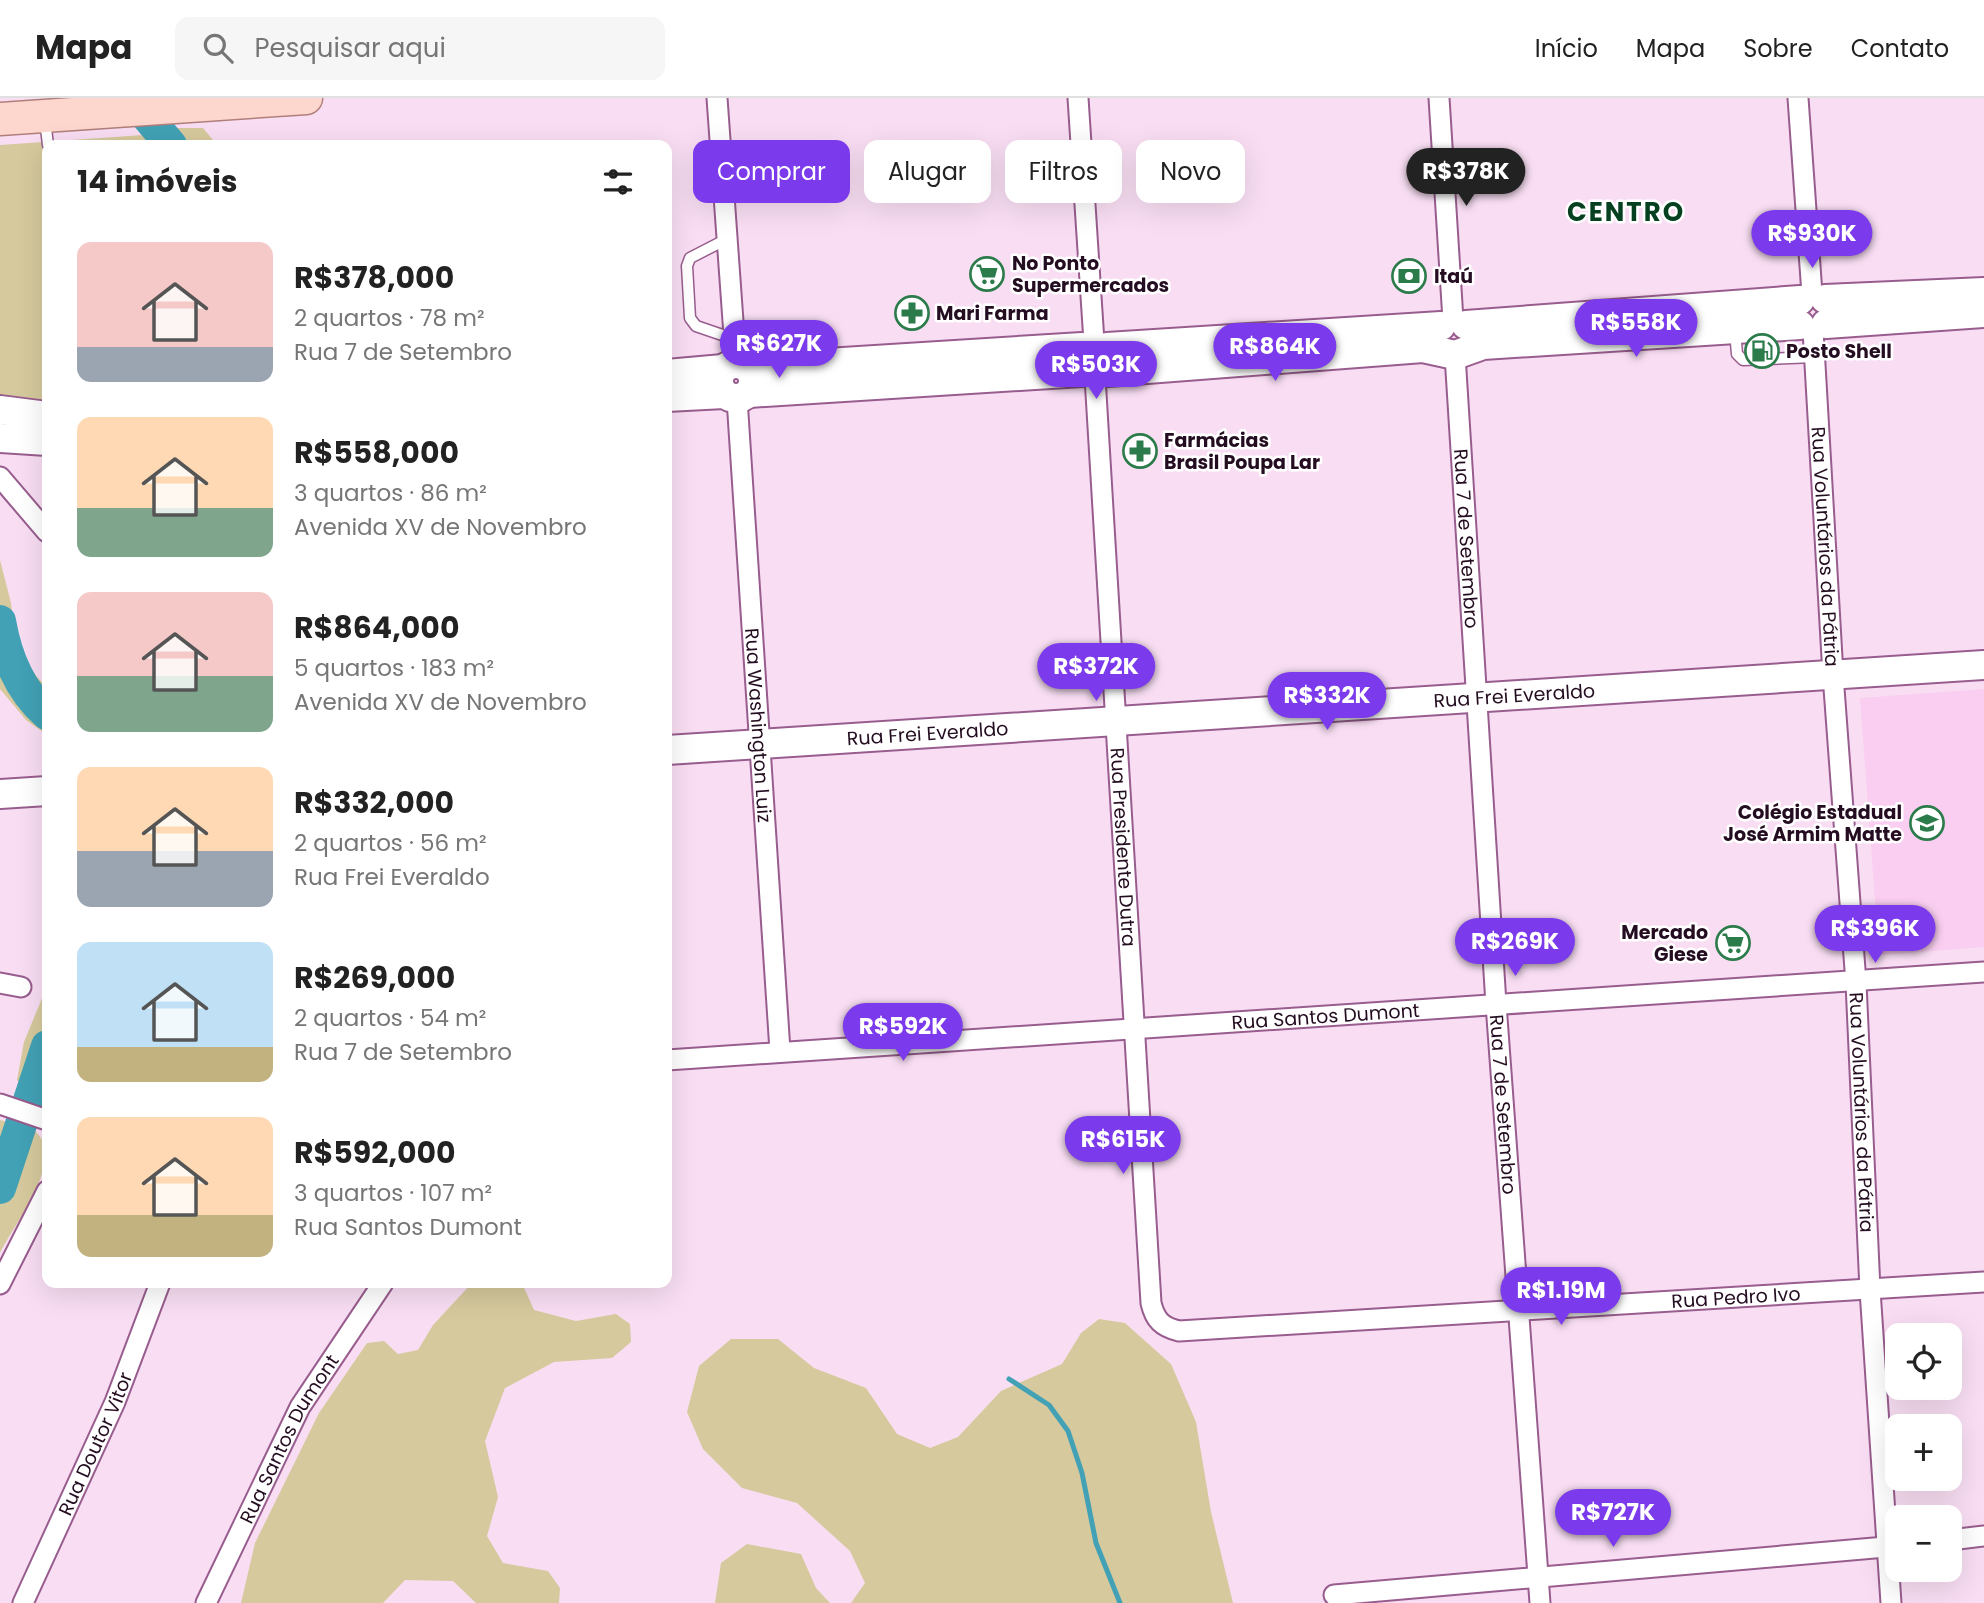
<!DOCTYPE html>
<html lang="pt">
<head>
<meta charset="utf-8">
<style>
  :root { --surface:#fff; --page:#f6f6f6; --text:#222; --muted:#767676; --line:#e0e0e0; --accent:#7c3aed }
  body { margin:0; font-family:Poppins,sans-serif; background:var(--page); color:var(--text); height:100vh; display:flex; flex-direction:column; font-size:26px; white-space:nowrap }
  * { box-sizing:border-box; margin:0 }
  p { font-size:23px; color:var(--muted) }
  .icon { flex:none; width:38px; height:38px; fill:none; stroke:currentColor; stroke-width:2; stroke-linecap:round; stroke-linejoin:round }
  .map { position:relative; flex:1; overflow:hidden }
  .details { position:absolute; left:42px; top:42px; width:630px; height:1148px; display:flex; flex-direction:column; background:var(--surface); border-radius:14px; box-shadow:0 7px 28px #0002 }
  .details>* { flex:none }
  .top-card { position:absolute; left:693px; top:42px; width:665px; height:63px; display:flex; gap:14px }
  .tools { position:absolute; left:1885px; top:1225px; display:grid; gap:14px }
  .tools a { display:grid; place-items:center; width:77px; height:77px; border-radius:14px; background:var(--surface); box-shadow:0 7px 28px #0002; font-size:35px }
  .price { position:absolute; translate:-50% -60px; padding:0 16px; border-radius:24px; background:var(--accent); color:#fff; font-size:23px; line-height:46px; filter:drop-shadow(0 2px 4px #0008) }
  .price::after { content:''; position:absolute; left:50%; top:42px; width:21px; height:16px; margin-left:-10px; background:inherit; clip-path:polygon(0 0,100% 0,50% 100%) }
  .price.active { background:#222; color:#fff }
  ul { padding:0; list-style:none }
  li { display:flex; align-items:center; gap:21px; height:175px; padding:0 35px }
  li span { display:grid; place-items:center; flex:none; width:196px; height:140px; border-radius:14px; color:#555 }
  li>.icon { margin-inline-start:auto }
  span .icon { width:84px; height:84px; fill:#fffc; stroke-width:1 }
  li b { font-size:30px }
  h2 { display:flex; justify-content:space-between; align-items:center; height:84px; padding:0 35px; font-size:30px }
  .pill { padding:0 24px; border-radius:14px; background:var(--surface); box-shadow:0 7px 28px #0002; font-size:24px; line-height:63px }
  .pill.active { background:var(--accent); color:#fff }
  header { display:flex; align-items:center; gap:42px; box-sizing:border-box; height:98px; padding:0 35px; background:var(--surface); border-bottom:2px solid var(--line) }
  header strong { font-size:33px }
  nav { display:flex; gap:38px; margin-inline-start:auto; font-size:24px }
  .search { width:490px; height:63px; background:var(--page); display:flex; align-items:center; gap:18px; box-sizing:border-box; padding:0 24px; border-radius:14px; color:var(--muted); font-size:26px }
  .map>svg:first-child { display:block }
  .built { fill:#facef1 }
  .green { fill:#d6c99d }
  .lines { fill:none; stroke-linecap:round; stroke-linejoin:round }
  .stream { stroke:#42a1b5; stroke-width:5 }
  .river { stroke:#42a1b5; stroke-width:32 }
  .lane-casing { stroke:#985d8e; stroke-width:13 }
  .street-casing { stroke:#985d8e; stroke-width:23 }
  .secondary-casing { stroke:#985d8e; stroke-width:32 }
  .primary-casing { stroke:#b07f7c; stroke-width:35 }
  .lane { stroke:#fff; stroke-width:10 }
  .street { stroke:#fff; stroke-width:19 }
  .secondary { stroke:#fff; stroke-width:28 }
  .primary { stroke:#fdd7ce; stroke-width:32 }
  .labels { text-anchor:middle; stroke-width:5; stroke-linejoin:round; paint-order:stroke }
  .poi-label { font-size:19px; font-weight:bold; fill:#240d20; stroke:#fff; text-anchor:start }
  .street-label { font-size:19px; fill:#240d20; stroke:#fff }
  .district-label { font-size:26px; font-weight:bold; letter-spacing:2px; fill:#054020; stroke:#fff }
</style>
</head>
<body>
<header>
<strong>Mapa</strong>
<div class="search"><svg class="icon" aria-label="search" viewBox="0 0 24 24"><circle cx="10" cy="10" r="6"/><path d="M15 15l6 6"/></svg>Pesquisar aqui</div>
<nav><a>Início</a><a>Mapa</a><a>Sobre</a><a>Contato</a></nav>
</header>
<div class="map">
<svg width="1984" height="1505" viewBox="0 0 1984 1505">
  <rect width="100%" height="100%" fill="#f9def3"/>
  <!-- built -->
  <path class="built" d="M1984,591v258l-105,8 -19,-257z"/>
  <!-- green -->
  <path class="green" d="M162,30h41l14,17h-170v256l-47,-5v-251l143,-10z
    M0,462l11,43 6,51 30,34v47l-21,-15 -26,-31z
    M47,888v106l-2,2 -20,-4 -8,-10 7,-38z
    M0,1022c10,3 28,5 36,12 30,28 -21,91 -36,121z
    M472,1185h50l12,27 42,11 40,-7 14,10 1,18 -19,16 -58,4 -49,26 -20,53 13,56 -11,39 16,27 45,8 12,17 -1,15h-83l-23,-22 -48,-1 -22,23h-142l14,-60 64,-130 48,-70 17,-2 14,13 20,-4 15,-25z
    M1099,1221l26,4 46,41 25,58 15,90 22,91h-382l14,-20 -15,-32 -53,-48 -55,-15 -39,-39 -16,-37 12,-46 32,-27h47l36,29 52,20 31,46 33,14 28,-11 43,-46 61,-27 19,-31z
    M747,1446l54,10 15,34 14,15h-115l6,-40z"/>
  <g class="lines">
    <!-- stream -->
    <path class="stream" d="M1009,1281l40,26 19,26 14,42 14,70 24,60"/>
    <!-- river -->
    <path class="river" d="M131,0l40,47
      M0,523c6,35 19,69 47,93
      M0,1090l47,-142"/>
    <!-- lane casing -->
    <g class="lane-casing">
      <path id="lane" d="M45,22l3,25
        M727,141l-37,19 -3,8 3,52 6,8 38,13
        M1735,233l2,23 6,6 72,-3"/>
    </g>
    <!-- street casing -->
    <g class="street-casing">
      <g id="street">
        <path d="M717,0l19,265"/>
        <path d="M1078,0l16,244"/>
        <path d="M1439,0l14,222"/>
        <path d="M1798,0l14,196"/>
        <path id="s1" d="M1813,232l20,345 23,308 14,307 21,313"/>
        <path id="s2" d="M1455,257l41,649 44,599"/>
        <path id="s3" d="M1095,279l56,926c4,17 11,24 28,28l805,-49"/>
        <path id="s4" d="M737,301l43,652"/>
        <path d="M0,379l47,55"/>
        <path d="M0,885l21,4"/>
        <path id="s5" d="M667,962l1317,-88"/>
        <path d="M0,1006l47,16"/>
        <path d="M0,1186l47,-93"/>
        <path d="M1950,1442l34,-4"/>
        <path d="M1334,1497l563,-49"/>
        <path id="s6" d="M23,1505l92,-201 45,-119"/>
        <path id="s7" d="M206,1505l94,-196 83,-124"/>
      </g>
    </g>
    <!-- secondary casing -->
    <g class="secondary-casing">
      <g id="secondary">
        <path d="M1825,201l159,-7"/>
        <path d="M1826,226l158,-11"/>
        <path d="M1466,227l334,-25"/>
        <path d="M1107,249l334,-21"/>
        <circle cx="736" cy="283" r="17"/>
        <path d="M748,270l334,-21"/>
        <path d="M1108,274l315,-24 32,7 28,-10 317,-20"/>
        <path d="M667,276l56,-5"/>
        <path d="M749,295l333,-21"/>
        <path d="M667,299l57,-3"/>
        <path d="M0,312l47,6"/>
        <path d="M0,340l47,3"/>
        <path id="s8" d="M667,652l1317,-85"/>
        <path d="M0,696l47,-3"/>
      </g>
    </g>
    <!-- primary casing -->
    <g class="primary-casing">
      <path id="primary" d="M0,21l306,-21"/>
    </g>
    <!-- lane -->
    <use href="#lane" class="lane"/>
    <!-- street -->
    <use href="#street" class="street"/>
    <!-- secondary -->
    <use href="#secondary" class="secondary"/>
    <!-- primary -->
    <use href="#primary" class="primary"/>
  </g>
  <!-- icons -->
  <defs>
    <g id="supermarket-ring" transform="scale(1.75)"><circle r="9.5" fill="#fff" stroke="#2c7b4b" stroke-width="1.5"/><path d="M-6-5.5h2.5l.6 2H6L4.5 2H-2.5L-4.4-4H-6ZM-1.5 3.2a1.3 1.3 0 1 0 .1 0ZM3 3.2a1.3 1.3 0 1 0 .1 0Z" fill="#2c7b4b"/></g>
    <g id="bank-ring" transform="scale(1.75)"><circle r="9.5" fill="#fff" stroke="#2c7b4b" stroke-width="1.5"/><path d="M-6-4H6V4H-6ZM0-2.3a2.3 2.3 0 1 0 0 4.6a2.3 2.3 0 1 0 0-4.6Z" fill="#2c7b4b"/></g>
    <g id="pharmacy-ring" transform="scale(1.75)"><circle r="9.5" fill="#fff" stroke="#2c7b4b" stroke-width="1.5"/><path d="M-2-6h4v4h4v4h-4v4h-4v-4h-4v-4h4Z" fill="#2c7b4b"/></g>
    <g id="fuel-ring" transform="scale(1.75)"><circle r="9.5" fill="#fff" stroke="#2c7b4b" stroke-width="1.5"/><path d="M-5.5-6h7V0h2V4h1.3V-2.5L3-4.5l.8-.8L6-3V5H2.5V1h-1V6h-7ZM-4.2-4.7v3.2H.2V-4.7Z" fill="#2c7b4b"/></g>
    <g id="school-ring" transform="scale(1.75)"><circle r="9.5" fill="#fff" stroke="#2c7b4b" stroke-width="1.5"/><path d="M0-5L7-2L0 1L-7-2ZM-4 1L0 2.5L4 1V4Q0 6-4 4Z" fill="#2c7b4b"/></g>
  </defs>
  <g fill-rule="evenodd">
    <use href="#supermarket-ring" x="987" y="176"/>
    <use href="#bank-ring" x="1409" y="178"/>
    <use href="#pharmacy-ring" x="912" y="215"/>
    <use href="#fuel-ring" x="1762" y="253"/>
    <use href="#pharmacy-ring" x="1140" y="353"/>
    <use href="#school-ring" x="1927" y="725"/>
    <use href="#supermarket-ring" x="1733" y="845"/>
  </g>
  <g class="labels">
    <!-- poi labels -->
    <g class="poi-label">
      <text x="1012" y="172">No Ponto<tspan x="1012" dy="22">Supermercados</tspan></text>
      <text x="1434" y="185">Itaú</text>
      <text x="936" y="222">Mari Farma</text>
      <text x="1786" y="260">Posto Shell</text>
      <text x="1164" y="349">Farmácias<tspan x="1164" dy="22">Brasil Poupa Lar</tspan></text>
      <text x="1902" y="721" text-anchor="end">Colégio Estadual<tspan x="1902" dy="22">José Armim Matte</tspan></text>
      <text x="1708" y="841" text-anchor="end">Mercado<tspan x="1708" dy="22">Giese</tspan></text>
    </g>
    <!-- street labels -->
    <g class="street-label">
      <text dy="7" stroke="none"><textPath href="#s2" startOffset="184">Rua 7 de Setembro</textPath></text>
      <text dy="7" stroke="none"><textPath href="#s1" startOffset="217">Rua Voluntários da Pátria</textPath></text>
      <text dy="7" stroke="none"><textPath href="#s8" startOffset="849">Rua Frei Everaldo</textPath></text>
      <text dy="7" stroke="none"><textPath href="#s4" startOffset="327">Rua Washington Luiz</textPath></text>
      <text dy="7" stroke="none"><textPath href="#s8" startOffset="261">Rua Frei Everaldo</textPath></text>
      <text dy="7" stroke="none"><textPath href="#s3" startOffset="471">Rua Presidente Dutra</textPath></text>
      <text dy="7" stroke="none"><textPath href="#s5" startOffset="660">Rua Santos Dumont</textPath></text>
      <text dy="7" stroke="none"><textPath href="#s2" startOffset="751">Rua 7 de Setembro</textPath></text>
      <text dy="7" stroke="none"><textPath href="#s1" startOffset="784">Rua Voluntários da Pátria</textPath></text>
      <text dy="7" stroke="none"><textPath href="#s3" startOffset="1528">Rua Pedro Ivo</textPath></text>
      <text dy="7" stroke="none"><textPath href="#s7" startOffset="184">Rua Santos Dumont</textPath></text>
      <text dy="7" stroke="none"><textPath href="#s6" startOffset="175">Rua Doutor Vitor</textPath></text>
    </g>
    <!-- district labels -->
    <g class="district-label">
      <text x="1626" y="123">CENTRO</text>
    </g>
  </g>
</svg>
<div class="tools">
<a><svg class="icon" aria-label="locate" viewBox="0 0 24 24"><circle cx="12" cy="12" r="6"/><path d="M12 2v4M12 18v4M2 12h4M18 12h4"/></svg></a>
<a>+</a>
<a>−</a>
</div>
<b class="price active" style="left:1466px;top:110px">R$378K</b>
<b class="price" style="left:1812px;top:172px">R$930K</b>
<b class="price" style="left:1636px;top:261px">R$558K</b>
<b class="price" style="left:779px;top:282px">R$627K</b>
<b class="price" style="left:1275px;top:285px">R$864K</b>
<b class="price" style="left:1096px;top:303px">R$503K</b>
<b class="price" style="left:1096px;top:605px">R$372K</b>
<b class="price" style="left:1327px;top:634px">R$332K</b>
<b class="price" style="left:1875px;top:867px">R$396K</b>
<b class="price" style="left:1515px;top:880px">R$269K</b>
<b class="price" style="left:903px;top:965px">R$592K</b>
<b class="price" style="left:1123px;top:1078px">R$615K</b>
<b class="price" style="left:1561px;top:1229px">R$1.19M</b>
<b class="price" style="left:1613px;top:1451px">R$727K</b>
<div class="top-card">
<a class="pill active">Comprar</a>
<a class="pill">Alugar</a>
<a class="pill">Filtros</a>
<a class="pill">Novo</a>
</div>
<section class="details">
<h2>14 imóveis<svg class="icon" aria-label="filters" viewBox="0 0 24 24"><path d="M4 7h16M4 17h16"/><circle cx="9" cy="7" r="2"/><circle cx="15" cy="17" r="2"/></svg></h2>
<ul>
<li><span style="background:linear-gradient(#f6c9c9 75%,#9aa5b1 0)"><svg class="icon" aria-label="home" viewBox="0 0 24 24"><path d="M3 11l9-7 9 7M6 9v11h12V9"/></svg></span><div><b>R$378,000</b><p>2 quartos · 78 m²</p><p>Rua 7 de Setembro</p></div></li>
<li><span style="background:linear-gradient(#ffd9b3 65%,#7fa58c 0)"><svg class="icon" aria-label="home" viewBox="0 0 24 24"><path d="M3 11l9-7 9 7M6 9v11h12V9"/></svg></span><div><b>R$558,000</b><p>3 quartos · 86 m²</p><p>Avenida XV de Novembro</p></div></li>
<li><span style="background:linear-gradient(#f6c9c9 60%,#7fa58c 0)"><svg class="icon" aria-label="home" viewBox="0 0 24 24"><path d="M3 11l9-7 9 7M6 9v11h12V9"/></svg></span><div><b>R$864,000</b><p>5 quartos · 183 m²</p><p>Avenida XV de Novembro</p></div></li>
<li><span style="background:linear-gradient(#ffd9b3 60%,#9aa5b1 0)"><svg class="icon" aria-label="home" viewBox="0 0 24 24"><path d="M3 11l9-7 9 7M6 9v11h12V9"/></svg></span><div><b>R$332,000</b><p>2 quartos · 56 m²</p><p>Rua Frei Everaldo</p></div></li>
<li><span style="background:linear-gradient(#bfe0f5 75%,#c2b280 0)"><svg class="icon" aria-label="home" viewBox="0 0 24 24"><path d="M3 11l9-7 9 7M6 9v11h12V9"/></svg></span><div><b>R$269,000</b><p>2 quartos · 54 m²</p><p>Rua 7 de Setembro</p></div></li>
<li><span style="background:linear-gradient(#ffd9b3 70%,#c2b280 0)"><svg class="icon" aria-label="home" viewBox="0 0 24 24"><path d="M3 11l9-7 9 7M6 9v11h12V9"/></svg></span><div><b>R$592,000</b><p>3 quartos · 107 m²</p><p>Rua Santos Dumont</p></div></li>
</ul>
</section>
</div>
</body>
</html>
